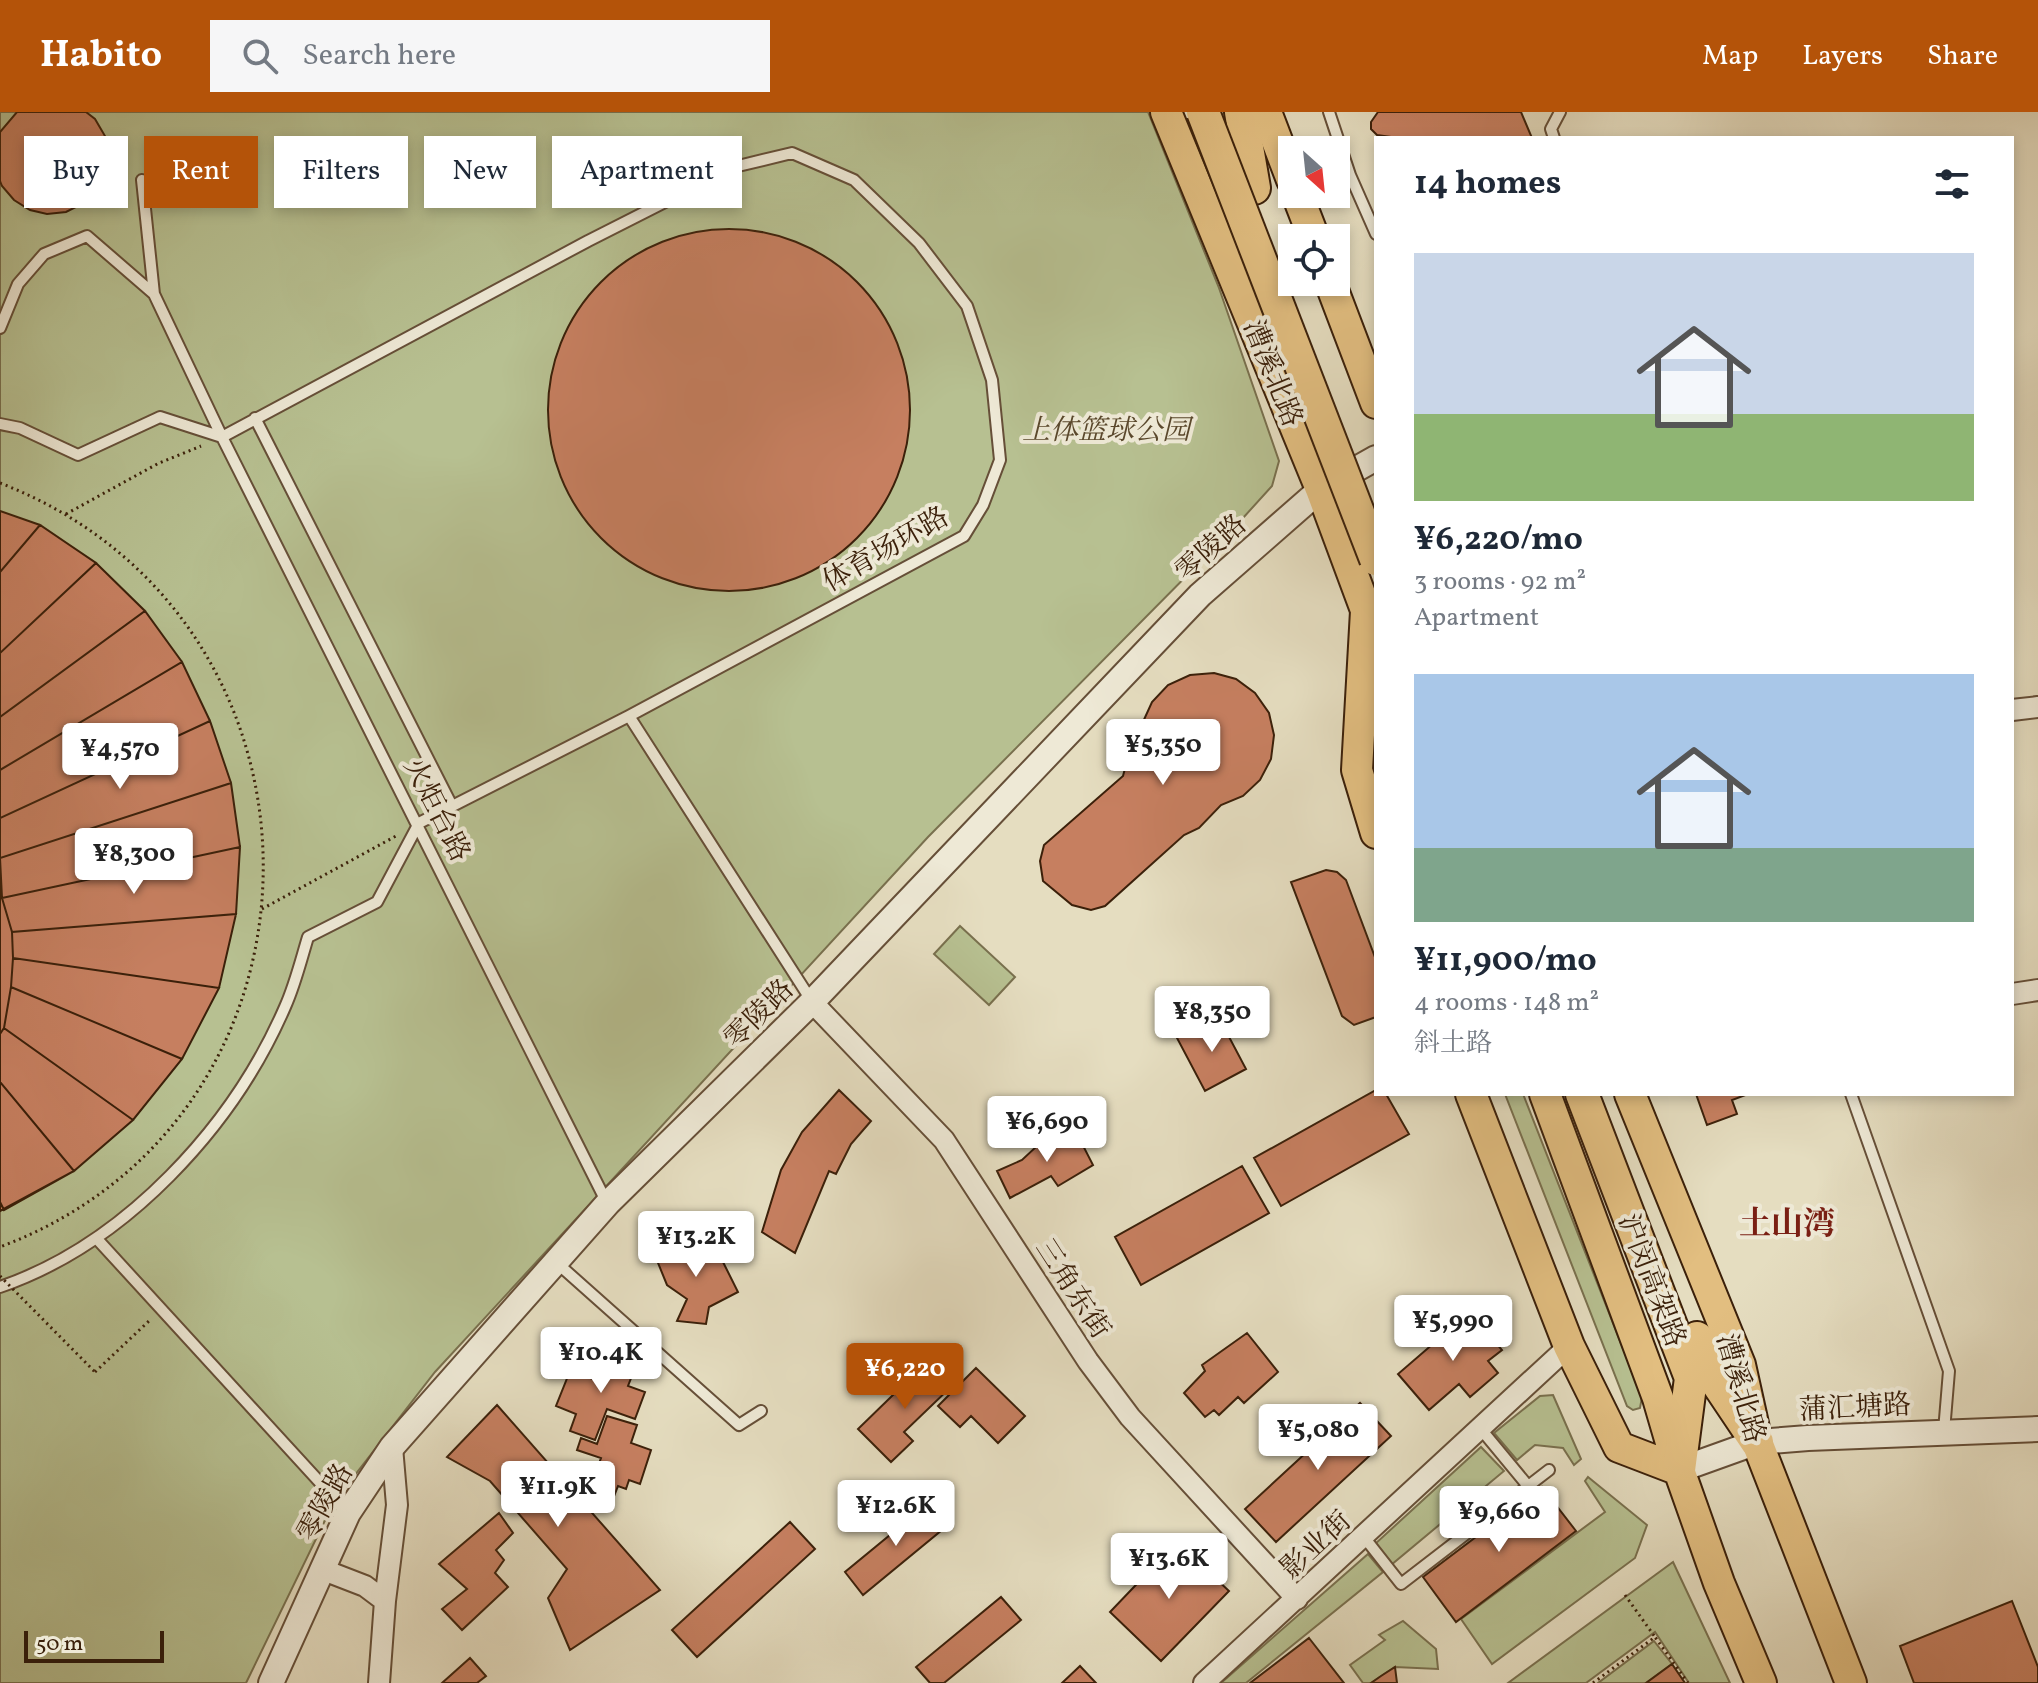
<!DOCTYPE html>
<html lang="en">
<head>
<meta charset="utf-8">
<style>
  :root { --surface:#fff; --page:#f6f6f7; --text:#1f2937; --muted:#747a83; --accent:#b45309 }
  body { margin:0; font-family:Vollkorn,"Noto Serif SC",serif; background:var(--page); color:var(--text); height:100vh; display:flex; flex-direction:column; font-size:30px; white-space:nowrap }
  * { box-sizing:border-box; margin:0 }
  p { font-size:26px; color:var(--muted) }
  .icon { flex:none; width:44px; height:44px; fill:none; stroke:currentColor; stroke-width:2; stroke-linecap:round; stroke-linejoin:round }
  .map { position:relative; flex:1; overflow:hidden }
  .panel { position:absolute; left:1374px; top:24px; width:640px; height:960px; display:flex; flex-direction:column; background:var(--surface); border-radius:0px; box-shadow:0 4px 12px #0003 }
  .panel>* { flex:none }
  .banner { position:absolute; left:24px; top:24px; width:760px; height:72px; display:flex; gap:16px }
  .needle { width:52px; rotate:153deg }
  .controls { position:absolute; left:1278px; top:24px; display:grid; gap:16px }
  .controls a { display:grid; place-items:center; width:72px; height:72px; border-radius:0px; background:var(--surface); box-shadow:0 4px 12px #0003; font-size:40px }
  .scale { position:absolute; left:24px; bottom:20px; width:140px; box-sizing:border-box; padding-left:8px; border:4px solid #3b200a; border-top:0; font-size:22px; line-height:28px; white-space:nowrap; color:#3b200a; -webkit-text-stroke:6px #eee9d6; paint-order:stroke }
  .price { position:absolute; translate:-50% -68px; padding:0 18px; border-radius:8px; background:#fff; color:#222; font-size:26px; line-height:52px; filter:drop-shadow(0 2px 4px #0008) }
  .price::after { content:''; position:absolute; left:50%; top:48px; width:24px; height:18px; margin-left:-12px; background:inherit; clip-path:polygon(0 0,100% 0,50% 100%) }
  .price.current { background:var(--accent); color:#fff }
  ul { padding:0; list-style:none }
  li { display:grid; align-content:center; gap:16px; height:424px; padding:0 40px }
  li span { display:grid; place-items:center; height:248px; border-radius:0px; color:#555 }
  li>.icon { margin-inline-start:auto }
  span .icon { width:144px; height:144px; fill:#fffc; stroke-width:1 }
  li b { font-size:34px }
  h2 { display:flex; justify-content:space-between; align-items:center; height:96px; padding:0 40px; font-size:34px }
  .tag { padding:0 28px; border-radius:0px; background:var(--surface); box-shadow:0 4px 12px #0003; font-size:28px; line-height:72px }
  .tag.current { background:var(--accent); color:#fff }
  header { display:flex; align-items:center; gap:48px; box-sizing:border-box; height:112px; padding:0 40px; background:var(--accent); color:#fff }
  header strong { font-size:38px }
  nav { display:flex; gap:44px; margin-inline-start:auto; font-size:28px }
  .search { width:560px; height:72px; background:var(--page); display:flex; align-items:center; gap:20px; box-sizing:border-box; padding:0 28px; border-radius:0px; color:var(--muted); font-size:30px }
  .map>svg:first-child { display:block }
  .green { fill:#b7c091; stroke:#79704e; stroke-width:2 }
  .building { fill:#c67f60; stroke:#3b200a; stroke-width:2 }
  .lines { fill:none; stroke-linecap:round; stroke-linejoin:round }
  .service-casing { stroke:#664f38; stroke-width:14 }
  .minor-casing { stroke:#664f38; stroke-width:24 }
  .tertiary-casing { stroke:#664f38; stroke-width:28 }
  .primary-casing { stroke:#3b200a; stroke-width:34 }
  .trunk-casing { stroke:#3b200a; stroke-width:36 }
  .path { stroke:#3b200a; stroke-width:3; stroke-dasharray:2 4; stroke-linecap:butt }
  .service { stroke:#eee9d6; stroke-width:10 }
  .minor { stroke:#eee9d6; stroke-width:20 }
  .tertiary { stroke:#eee9d6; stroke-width:24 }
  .primary { stroke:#e2be80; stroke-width:30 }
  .trunk { stroke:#e2be80; stroke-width:32 }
  .trunk-bridge-casing { stroke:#3b200a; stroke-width:36; stroke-linecap:butt }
  .path-bridge { stroke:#3b200a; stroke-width:3; stroke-dasharray:2 4; stroke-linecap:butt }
  .trunk-bridge { stroke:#e2be80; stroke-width:32 }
  .labels { text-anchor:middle; stroke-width:8; stroke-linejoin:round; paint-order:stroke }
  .street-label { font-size:28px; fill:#3b200a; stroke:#eee9d6 }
  .park-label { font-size:28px; font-style:italic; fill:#5a482c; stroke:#eee9d6 }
  .quarter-label { font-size:32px; font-weight:bold; fill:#7a1f14; stroke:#eee9d6 }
</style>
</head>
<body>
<header>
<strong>Habito</strong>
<div class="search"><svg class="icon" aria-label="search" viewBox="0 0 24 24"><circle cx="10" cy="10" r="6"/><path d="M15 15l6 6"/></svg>Search here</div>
<nav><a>Map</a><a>Layers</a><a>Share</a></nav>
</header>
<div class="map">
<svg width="2038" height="1571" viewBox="0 0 2038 1571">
  <rect width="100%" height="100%" fill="#e5ddc0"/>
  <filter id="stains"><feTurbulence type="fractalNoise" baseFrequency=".0025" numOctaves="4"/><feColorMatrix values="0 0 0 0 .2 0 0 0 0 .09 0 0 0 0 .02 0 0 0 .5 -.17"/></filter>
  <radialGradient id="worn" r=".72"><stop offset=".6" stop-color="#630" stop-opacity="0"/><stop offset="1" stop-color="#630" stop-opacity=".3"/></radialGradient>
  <!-- green -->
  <path class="green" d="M0,0h1148l71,176 60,173 -7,25 -39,43 -305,308 -493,535 -101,130 -88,181h-246z
    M960,814l55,51 -26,28 -55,-51z
    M1505,982h18l119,303 -2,11 -7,2 -6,-4z
    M1553,1283l28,64 -7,6 -11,-17 -28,-3 -18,15 -23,-27 46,-37z
    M1481,1335l23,24 -113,94 -16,-21z
    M1588,1365l59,48 -12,33 -143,106 -31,-45 144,-107 -20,-31z
    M1368,1442l15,18 -137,111h-25z
    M1673,1450l57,121h-41l-34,-51 -69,51h-78z
    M1403,1509l33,28 2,20 -43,-2 -24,16h-8l-13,-18 35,-25 -6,-5z
    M1654,1529l18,23 -26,19h-48z"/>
  <!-- building -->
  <path class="building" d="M17,0h69l9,7 10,17 4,19 -3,19 -9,17 -15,13 -16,8 -19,2 -17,-4 -16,-10 -12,-14 -2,-5v-49z
    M1378,0h143l11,26h-134l-21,-3 -6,-6v-7z
    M548 298a181 181 0 1 1 362 0a181 181 0 1 1-362 0Z
    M0,399l40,14 56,38 49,48 37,51 28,59 21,62 9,64 -4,67 -17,74 -37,71 -49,61 -59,51 -74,40z
    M0,399l40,14 -40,47z
    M40,413l56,38 -96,90v-81z
    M96,451l49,48 -145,106v-64z
    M145,499l37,51 -182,108v-53z
    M182,550l28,59 -210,97v-48z
    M1214,561l22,6 19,14 14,20 5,22 -3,24 -11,21 -17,16 -22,9 -22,23 -15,7 -79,71 -14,4 -19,-5 -29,-24 -3,-20 4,-16 79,-69 5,-19 13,-10 1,-23 10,-22 16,-17 22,-10z
    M210,609l21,62 -231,75v-40z
    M231,671l9,64 -238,51 -2,-40z
    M240,735l-4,67 -224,18 -10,-34z
    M1326,758l11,2 9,8 30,80v57l-22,8 -12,-9 -51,-134z
    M236,802l-17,74 -206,-30 -1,-26z
    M13,846l206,30 -37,71 -171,-72z
    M11,875l171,72 -49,61 -129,-92z
    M1218,904l28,53 -41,22 -28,-53z
    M4,916l129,92 -59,51 -74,-89v-48z
    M0,970l74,89 -70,39 -4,-8z
    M839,978l32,31 -20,23 -15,30 -7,-3 -34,82 -33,-21 19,-62 21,-38z
    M1376,978v4h10l23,40 -128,72 -27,-48z
    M1696,982h52l-16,6 5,14 -30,11z
    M1074,1016l19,37 -35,21 -7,-10 -41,22 -13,-27 25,-11 16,-15z
    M1242,1054l27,47 -128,72 -26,-48z
    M687,1126l34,20 17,34 -29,15 -3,17 -29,-3 10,-22 -20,-14 -11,-27z
    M1470,1200l32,38 -14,11 10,12 -28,24 -11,-13 -30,26 -31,-36z
    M1247,1221l31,39 -34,31 -6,-6 -19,18 -5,-5 -9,7 -21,-24 21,-22 -3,-6z
    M604,1238l33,13 -9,23 17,6 -10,27 -28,-10 -12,31 -25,-9 6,-17 -20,-8 14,-35 23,8z
    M929,1248l24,25 -49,47 9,9 -22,21 -33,-33z
    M976,1256l49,48 -27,27 -27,-27 -11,11 -22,-21z
    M1360,1291l31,33 -115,106 -31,-33z
    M497,1293l163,185 -90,60 -22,-52 19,-29 -77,-88 -43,-24z
    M607,1304l30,9 -6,18 20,7 -11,34 -11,-4 -3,9 -8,-3 -5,13 -10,-4 6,-17 -14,-4 6,-16 -24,-8 4,-12 16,6z
    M1542,1375l34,44 -120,91 -33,-45z
    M930,1390l18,23 -85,70 -18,-23z
    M499,1401l14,20 -17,17 8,10 -9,13 13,14 -46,43 -20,-21 25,-20 -28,-25z
    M790,1410l25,27 -118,108 -25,-27z
    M1177,1430l52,49 -68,70 -51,-49z
    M1001,1485l20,23 -77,63h-14l-14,-16z
    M2012,1489l26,66v16h-124l-14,-37z
    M1309,1526l35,45h-94z
    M470,1546l16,18 -9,7h-35z
    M1672,1552l13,19h-39z
    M1080,1554l16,17h-34z
    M1395,1555l2,16h-26l10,-7z"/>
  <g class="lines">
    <!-- service casing -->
    <g class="service-casing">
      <path id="service" d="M1329,0l21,63 -14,5
        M1554,26l-3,-9 9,-17
        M1350,63l26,59
        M142,68l12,114
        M0,216l18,-44 26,-30 43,-18 67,58 68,143 385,766
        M255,306l197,388
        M0,312l20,4 58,27 82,-38 62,20 366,-196 146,-74 58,-14 62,27 65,63 48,63 25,74 8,80 -17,45 -19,31 -335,180 -210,107 -42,79 -69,35c-7,23 -13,48 -23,70 -52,120 -160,237 -285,280
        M629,604l182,284
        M1851,982l98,277 -5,60
        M97,1127l250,273
        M557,1151l182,162 22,-14
        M1480,1316l48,58
        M1364,1425l37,47 148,-114"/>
    </g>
    <!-- minor casing -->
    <g class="minor-casing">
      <path id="minor" d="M2012,598l26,-3
        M2012,882l26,-4
        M812,890l132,138 144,221 42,56 167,182
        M321,1457l44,17 20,15
        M379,1571l6,-82 12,-96 -5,-58
        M1204,1571l365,-337"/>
    </g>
    <!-- tertiary casing -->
    <g class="tertiary-casing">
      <path id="tertiary" d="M1679,1358l78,-28 51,-4 230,-9
        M271,1571l77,-170 44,-66 216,-244 204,-201 388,-407 121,-106 55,-31"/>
    </g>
    <!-- primary casing -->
    <g class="primary-casing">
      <path id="primary" d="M1166,0l155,377 55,148
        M1266,0l26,68
        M1297,82l17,44
        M1330,170l46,121
        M1366,499l-9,159 19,63
        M1471,982l98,252 50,101 60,23
        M1545,982l113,304 21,72 40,113 42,100
        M1630,982l110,271 17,77 94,241"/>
    </g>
    <!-- trunk casing -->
    <g class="trunk-casing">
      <path id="trunk" d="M1241,0l13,76
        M1582,982l109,284 -12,92
        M1697,1226l13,34 47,70"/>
    </g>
    <!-- path -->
    <path class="path" d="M0,371c350,135 352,632 0,764
      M66,402l93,-51 42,-17
      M262,797l134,-73
      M95,1260l55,-52
      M1625,1483l30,42
      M1593,1571l62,-46 33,46"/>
    <!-- service -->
    <use href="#service" class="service"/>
    <!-- minor -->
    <use href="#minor" class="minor"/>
    <!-- tertiary -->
    <use href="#tertiary" class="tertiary"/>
    <!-- primary -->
    <use href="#primary" class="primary"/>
    <!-- trunk -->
    <use href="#trunk" class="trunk"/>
    <!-- trunk-bridge casing -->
    <g class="trunk-bridge-casing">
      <path id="trunk-bridge" d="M1203,0l173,447"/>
    </g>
    <!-- path-bridge -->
    <path class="path-bridge" d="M0,1164l95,96"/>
    <!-- trunk-bridge -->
    <use href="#trunk-bridge" class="trunk-bridge"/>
  </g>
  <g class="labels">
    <!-- street labels -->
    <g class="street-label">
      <text transform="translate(1274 261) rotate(68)" y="10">漕溪北路</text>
      <text transform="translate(1210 435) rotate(-42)" y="10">零陵路</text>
      <text transform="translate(885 436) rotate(-30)" y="10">体育场环路</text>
      <text transform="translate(438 697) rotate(63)" y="10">火炬台路</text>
      <text transform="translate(758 901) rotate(-45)" y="10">零陵路</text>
      <text transform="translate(1653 1168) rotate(69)" y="10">沪闵高架路</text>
      <text transform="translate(1074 1176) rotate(57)" y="10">三角东街</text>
      <text transform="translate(1742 1276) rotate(74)" y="10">漕溪北路</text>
      <text transform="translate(1855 1294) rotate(-3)" y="10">蒲汇塘路</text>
      <text transform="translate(324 1390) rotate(-61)" y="10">零陵路</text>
      <text transform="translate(1315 1432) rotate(-43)" y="10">影业街</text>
    </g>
    <!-- park labels -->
    <g class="park-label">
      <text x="1106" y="327">上体篮球公园</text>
    </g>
    <!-- quarter labels -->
    <g class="quarter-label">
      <text x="1787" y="1122">土山湾</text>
    </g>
  </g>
  <rect width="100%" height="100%" filter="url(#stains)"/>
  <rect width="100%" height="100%" fill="url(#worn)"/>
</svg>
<div class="controls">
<a><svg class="needle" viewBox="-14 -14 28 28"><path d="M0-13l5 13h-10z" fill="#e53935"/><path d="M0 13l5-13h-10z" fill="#747a83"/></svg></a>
<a><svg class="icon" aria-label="locate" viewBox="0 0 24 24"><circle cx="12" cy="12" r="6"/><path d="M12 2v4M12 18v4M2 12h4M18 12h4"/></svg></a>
</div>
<div class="scale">50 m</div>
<b class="price" style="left:1163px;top:675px">¥5,350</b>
<b class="price" style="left:120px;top:679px">¥4,570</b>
<b class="price" style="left:134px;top:784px">¥8,300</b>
<b class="price" style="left:1212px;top:942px">¥8,350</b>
<b class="price" style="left:1047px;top:1052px">¥6,690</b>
<b class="price" style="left:696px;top:1167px">¥13.2K</b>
<b class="price" style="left:1453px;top:1251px">¥5,990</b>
<b class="price" style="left:601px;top:1283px">¥10.4K</b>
<b class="price current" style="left:905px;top:1299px">¥6,220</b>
<b class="price" style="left:1318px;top:1360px">¥5,080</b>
<b class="price" style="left:558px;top:1417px">¥11.9K</b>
<b class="price" style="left:896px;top:1436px">¥12.6K</b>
<b class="price" style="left:1499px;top:1442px">¥9,660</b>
<b class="price" style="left:1169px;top:1489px">¥13.6K</b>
<div class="banner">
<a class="tag">Buy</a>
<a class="tag current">Rent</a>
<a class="tag">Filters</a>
<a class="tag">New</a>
<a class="tag">Apartment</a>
</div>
<section class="panel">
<h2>14 homes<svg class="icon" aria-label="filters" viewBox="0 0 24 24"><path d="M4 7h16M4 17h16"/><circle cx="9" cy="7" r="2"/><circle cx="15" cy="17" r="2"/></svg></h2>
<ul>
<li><span style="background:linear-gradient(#c9d6e8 65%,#8fb573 0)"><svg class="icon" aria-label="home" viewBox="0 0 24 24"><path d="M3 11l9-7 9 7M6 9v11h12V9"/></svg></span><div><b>¥6,220/mo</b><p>3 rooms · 92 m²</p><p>Apartment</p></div></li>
<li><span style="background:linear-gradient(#a9c7e8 70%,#7fa58c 0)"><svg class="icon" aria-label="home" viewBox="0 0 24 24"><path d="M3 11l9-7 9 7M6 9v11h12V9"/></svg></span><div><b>¥11,900/mo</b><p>4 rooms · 148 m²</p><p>斜土路</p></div></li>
</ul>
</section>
</div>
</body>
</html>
